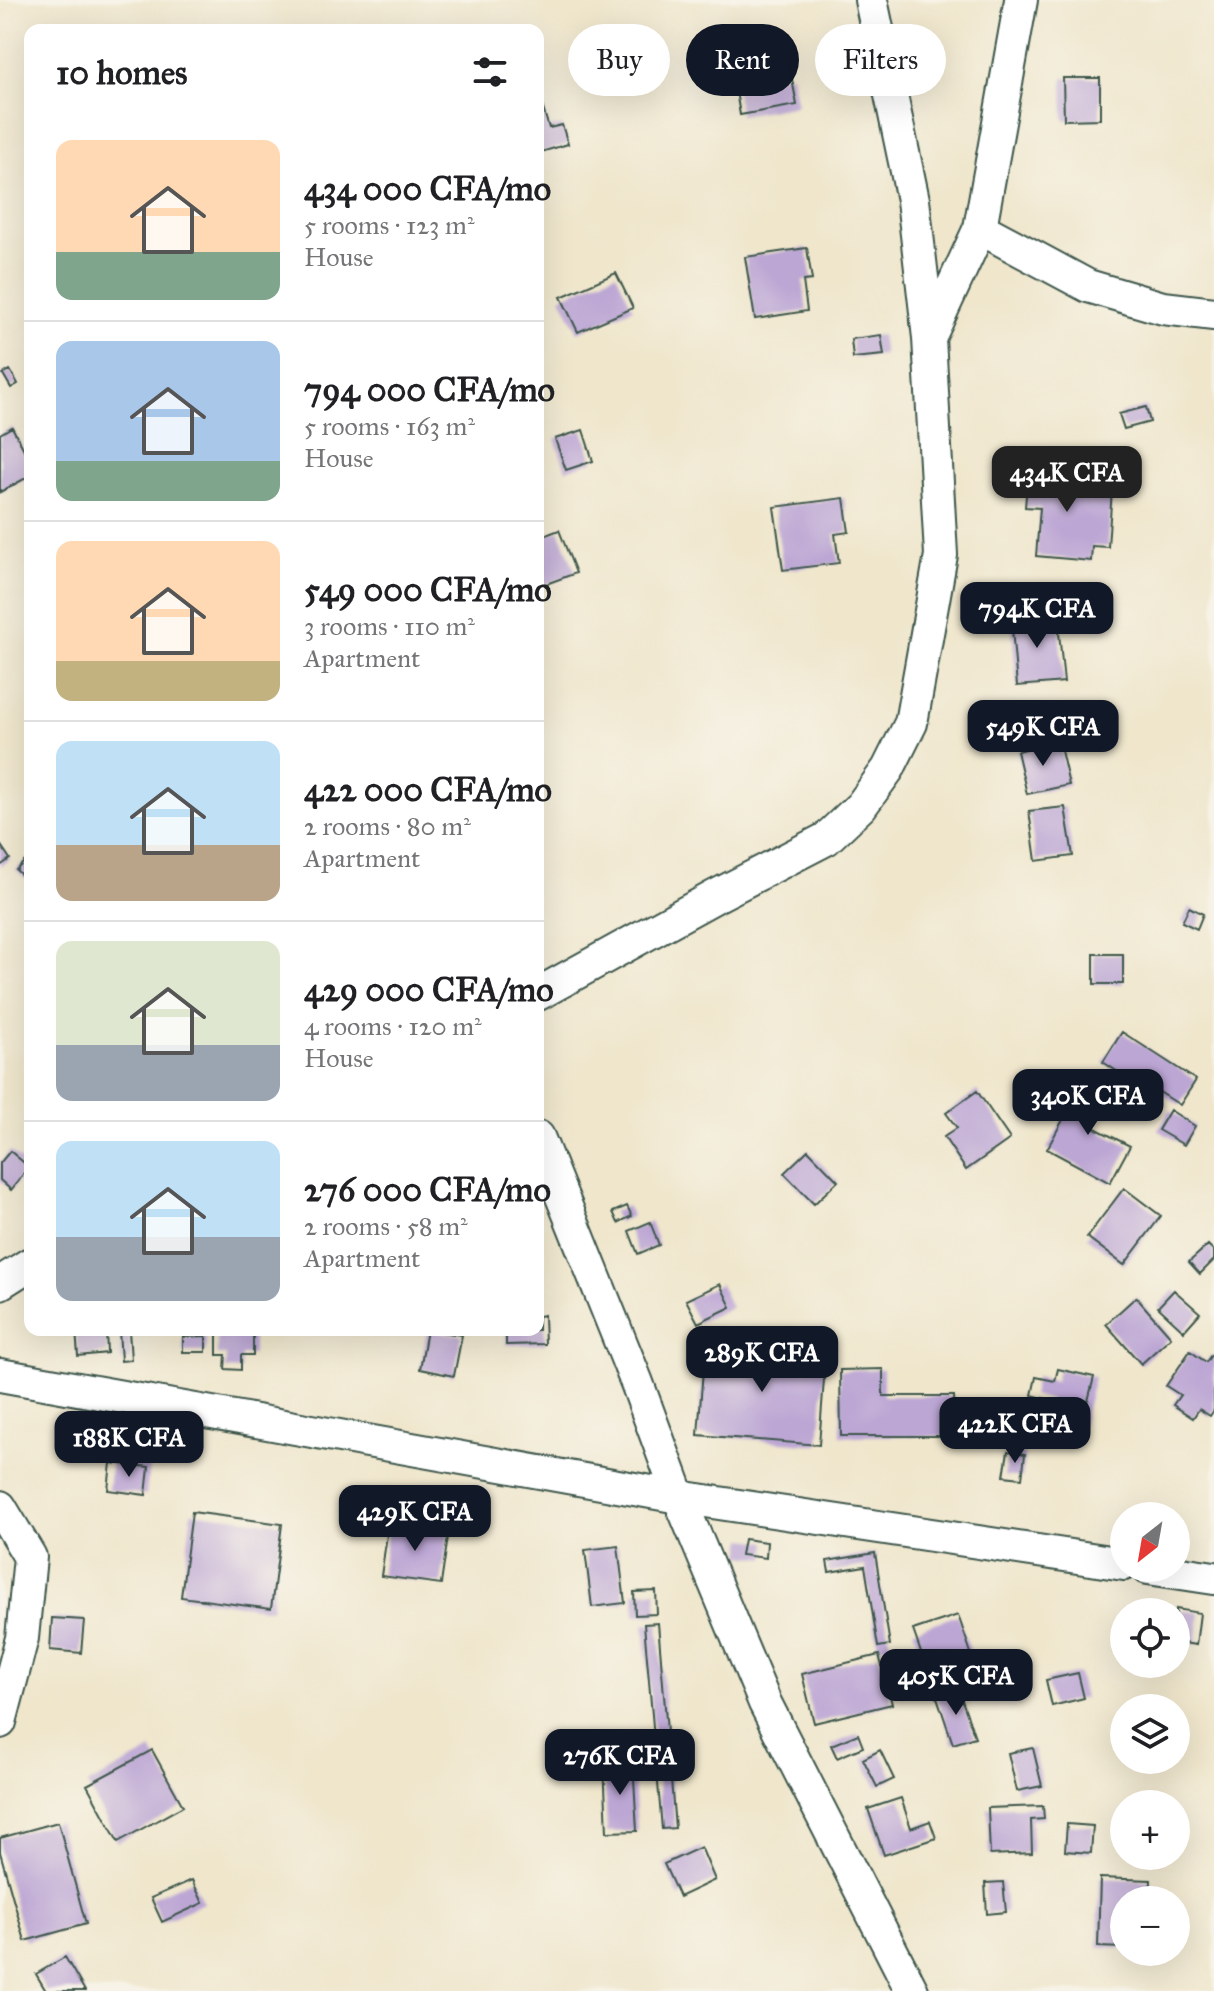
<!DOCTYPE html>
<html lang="en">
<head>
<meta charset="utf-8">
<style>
  :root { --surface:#fff; --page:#f6f6f6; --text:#202124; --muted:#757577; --line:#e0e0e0; --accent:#111827 }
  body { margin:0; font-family:"IM FELL Great Primer",serif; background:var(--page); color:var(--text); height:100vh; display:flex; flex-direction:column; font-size:30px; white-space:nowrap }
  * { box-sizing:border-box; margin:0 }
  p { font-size:26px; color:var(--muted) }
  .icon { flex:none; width:44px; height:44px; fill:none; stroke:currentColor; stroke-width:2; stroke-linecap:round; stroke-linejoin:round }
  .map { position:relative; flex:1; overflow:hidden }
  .details { position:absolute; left:24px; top:24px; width:520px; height:1312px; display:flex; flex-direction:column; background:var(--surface); border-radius:16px; box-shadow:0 8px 32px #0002 }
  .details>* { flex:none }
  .hud { position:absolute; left:568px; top:24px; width:526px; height:72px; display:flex; gap:16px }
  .needle { width:52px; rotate:211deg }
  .buttons { position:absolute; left:1110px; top:1502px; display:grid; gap:16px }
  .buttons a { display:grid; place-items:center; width:80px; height:80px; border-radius:50%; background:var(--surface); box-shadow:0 8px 32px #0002; font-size:40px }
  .price { position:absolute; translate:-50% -68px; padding:0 18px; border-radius:16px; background:var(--accent); color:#fff; font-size:26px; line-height:52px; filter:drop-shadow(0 2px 4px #0008) }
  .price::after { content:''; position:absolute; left:50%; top:48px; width:24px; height:18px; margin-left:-12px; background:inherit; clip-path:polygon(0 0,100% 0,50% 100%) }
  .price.active { background:#222; color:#fff }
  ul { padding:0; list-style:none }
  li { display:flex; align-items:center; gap:24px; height:200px; padding:0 32px }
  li+li { border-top:2px solid var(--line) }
  li span { display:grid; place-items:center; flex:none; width:224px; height:160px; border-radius:16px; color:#555 }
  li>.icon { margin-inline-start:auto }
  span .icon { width:96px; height:96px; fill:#fffc; stroke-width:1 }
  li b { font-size:34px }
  h2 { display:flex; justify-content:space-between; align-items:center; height:96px; padding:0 32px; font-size:34px }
  .tag { padding:0 28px; border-radius:36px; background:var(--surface); box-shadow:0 8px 32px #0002; font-size:28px; line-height:72px }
  .tag.active { background:var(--accent); color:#fff }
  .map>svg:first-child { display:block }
  .building { fill:#bca6d4 }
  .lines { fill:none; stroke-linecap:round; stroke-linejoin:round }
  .minor-casing { stroke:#3e564b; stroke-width:36 }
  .minor { stroke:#fff; stroke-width:32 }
</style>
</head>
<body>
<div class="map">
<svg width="1214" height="1991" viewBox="0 0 1214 1991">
  <rect width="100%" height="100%" fill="#f7f3e8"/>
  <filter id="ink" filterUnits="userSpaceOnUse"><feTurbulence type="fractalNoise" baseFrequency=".0125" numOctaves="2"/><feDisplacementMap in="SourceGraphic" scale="16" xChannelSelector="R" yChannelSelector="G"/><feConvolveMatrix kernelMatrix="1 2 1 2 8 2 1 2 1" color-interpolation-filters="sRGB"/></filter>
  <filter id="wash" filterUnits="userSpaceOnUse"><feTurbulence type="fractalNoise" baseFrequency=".006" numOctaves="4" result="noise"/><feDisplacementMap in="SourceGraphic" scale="32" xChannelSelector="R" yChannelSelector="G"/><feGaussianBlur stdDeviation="1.8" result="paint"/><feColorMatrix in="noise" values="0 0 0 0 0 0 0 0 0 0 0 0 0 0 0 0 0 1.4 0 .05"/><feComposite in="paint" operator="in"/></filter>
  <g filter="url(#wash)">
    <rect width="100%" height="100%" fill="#efe6cc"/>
    <g id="blocks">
      <!-- building -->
      <path class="building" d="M765,56l4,22 22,-4 6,31 -57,10 -9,-54z
        M1063,78h37v41l-36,1z
        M540,99l9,29 13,-3 6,19 -30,9v-53z
        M807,248l5,32 -9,1 4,30 -52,8 -10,-62z
        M616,273l17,35 -55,24 -17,-35z
        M881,335l3,20 -31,3 -2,-19z
        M10,370l8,14 -7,4 -8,-14z
        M1146,407l4,15 -26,7 -5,-15z
        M12,427l18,34v15l-30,16v-58z
        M583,430l10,31 -27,9 -11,-31z
        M1029,463l39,3 -1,19 45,4 -4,58 -16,-1 -1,15 -55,-5 4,-48 -15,-1z
        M844,498l5,34 -14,2 4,29 -56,7 -9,-63z
        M559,530l17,43 -38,14v-49z
        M1057,613l7,69 -47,4 -6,-69z
        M1059,742l10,43 -42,9 -10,-43z
        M1065,807l8,49 -37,5 -7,-50z
        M0,844l10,15 -10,7z
        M25,861l5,5v17l-14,-13z
        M1189,907l14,7 -6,15 -15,-7z
        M1094,954h29v30h-29z
        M1122,1032l74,48 -16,25 -32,-20 -3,5 -42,-28z
        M1083,1083l26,14 -16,30 37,19 -20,37 -63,-34z
        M977,1091l33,48 -44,31 -22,-33 13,-9 -11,-15z
        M1170,1110l25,16 -11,19 -26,-15z
        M808,1150l30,31 -24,23 -30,-31z
        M10,1151l19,16 -18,23 -11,-10v-17z
        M1124,1188l37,28 -37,49 -37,-28z
        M627,1206l5,10 -14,7 -5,-11z
        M650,1222l9,23 -21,9 -9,-23z
        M1208,1245l6,6v9l-14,14 -11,-12z
        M720,1284l11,23 -33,16 -12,-23z
        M1174,1290l26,23 -16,18 -26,-24z
        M1136,1297l35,40 -30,27 -35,-40z
        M544,1315l1,29 -39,1v-15h32v-14z
        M76,1330h30l1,23 -29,3z
        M119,1330h10l2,30 -10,1z
        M217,1330h36v25h-12v15l-16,-1 1,-14h-9z
        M427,1330l35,5 -8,41 -34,-7z
        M206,1336v16h-23v-15z
        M705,1343l121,10 -7,92 -121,-10z
        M1190,1351l16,11 5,-7 3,2v53l-4,6 -11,-7 -6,9 -20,-13 7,-10 -14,-9z
        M883,1369v27h71l1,40h-114l-1,-66z
        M1058,1369l36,8 -13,52 -35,-9 4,-20 -18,-5 4,-18 19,4z
        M1008,1451l17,3 -3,24 -18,-2z
        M111,1463l38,4 -3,28 -38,-5z
        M192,1512l90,12 -11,85 -90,-12z
        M389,1521l60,9 -8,54 -60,-8z
        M744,1539l23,3 -1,16 -25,-3z
        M618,1546l7,57 -33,4 -7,-57z
        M875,1553l15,92 -12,2 -13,-81 -36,6 -2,-11z
        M656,1591l1,23 -22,1 -1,-23z
        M1176,1609l24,4 -4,32 -20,-3z
        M958,1615l13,38 -45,14 -13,-37z
        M52,1618l32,2 -3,33 -31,-3z
        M658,1623l17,205 -13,1 -18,-205z
        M879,1655l13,49 -78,19 -12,-49z
        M1078,1673l6,25 -32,8 -6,-26z
        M958,1689l17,48 -22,7 -16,-47z
        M858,1734l5,13 -26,11 -6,-13z
        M1033,1748l9,38 -25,5 -9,-38z
        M152,1750l31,56 -65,36 -31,-57z
        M880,1750l14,29 -17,8 -14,-28z
        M633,1762l4,69 -30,1 -3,-69z
        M901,1798l10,30 19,-7 6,17 -52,17 -16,-46z
        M1043,1806l1,13 -13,1 1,33 -42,2 -2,-47z
        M58,1822l28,102 -61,17 -25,-89v-14z
        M1067,1824l26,2 -2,27 -26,-2z
        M701,1847l14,33 -36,17 -15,-33z
        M1100,1878l51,2 -1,20h-26v48l-26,-1z
        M192,1880l11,23 -41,19 -11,-24z
        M1003,1882l3,30 -19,2 -2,-31z
        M65,1957l20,34h-39l-10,-17z"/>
    </g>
  </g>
  <g filter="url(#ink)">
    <use href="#blocks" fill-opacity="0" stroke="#3e564b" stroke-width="2"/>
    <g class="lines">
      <!-- minor casing -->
      <g class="minor-casing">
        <path id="minor" d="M980,228l108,58 75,22 51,6
          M929,338l51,-110 41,-228
          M538,994l176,-97 112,-58 35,-33 27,-37 23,-46 30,-168 -12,-217 -16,-138 -42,-200
          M538,1137l99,246 42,114 86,206 147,288
          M0,1283l30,-19
          M0,1375l679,122 445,67
          M0,1507l30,50 -8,81 -22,84
          M1148,1568l66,10"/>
      </g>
      <!-- minor -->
      <use href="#minor" class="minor"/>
    </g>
  </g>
</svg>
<div class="buttons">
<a><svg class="needle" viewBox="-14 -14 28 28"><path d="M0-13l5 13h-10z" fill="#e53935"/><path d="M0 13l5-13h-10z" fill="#757577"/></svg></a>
<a><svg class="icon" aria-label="locate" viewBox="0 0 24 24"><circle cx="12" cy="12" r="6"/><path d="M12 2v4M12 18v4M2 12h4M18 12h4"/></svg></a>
<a><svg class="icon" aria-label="layers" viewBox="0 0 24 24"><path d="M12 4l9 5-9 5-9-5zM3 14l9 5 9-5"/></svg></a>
<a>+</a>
<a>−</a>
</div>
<b class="price active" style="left:1067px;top:514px">434K CFA</b>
<b class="price" style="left:1037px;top:650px">794K CFA</b>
<b class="price" style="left:1043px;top:768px">549K CFA</b>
<b class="price" style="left:1088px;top:1137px">340K CFA</b>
<b class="price" style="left:762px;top:1394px">289K CFA</b>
<b class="price" style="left:1015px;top:1465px">422K CFA</b>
<b class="price" style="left:129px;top:1479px">188K CFA</b>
<b class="price" style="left:415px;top:1553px">429K CFA</b>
<b class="price" style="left:956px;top:1717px">405K CFA</b>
<b class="price" style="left:620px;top:1797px">276K CFA</b>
<div class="hud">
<a class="tag">Buy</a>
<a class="tag active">Rent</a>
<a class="tag">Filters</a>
</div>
<section class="details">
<h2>10 homes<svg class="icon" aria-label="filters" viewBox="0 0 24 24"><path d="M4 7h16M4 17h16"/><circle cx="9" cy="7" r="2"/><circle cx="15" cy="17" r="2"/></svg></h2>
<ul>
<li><span style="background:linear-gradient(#ffd9b3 70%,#7fa58c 0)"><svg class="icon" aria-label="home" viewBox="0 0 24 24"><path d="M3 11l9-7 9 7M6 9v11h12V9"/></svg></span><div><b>434 000 CFA/mo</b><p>5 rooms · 123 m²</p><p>House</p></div></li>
<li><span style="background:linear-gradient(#a9c7e8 75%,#7fa58c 0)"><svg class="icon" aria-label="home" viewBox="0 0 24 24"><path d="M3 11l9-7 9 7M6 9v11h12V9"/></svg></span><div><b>794 000 CFA/mo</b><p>5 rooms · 163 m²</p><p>House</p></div></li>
<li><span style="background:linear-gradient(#ffd9b3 75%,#c2b280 0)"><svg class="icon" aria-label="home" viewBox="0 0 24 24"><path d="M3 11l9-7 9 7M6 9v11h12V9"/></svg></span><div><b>549 000 CFA/mo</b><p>3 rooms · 110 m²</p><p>Apartment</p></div></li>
<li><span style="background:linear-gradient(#bfe0f5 65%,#b9a48a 0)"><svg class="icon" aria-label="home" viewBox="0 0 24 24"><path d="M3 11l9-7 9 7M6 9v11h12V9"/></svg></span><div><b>422 000 CFA/mo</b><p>2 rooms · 80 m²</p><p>Apartment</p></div></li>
<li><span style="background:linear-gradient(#dfe7d0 65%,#9aa5b1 0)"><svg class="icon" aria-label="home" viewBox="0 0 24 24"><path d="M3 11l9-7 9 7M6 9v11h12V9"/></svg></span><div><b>429 000 CFA/mo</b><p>4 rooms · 120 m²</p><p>House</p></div></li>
<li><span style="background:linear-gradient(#bfe0f5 60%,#9aa5b1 0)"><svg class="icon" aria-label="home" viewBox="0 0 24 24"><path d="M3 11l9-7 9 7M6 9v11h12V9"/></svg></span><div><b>276 000 CFA/mo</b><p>2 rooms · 58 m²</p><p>Apartment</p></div></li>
</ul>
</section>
</div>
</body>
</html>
